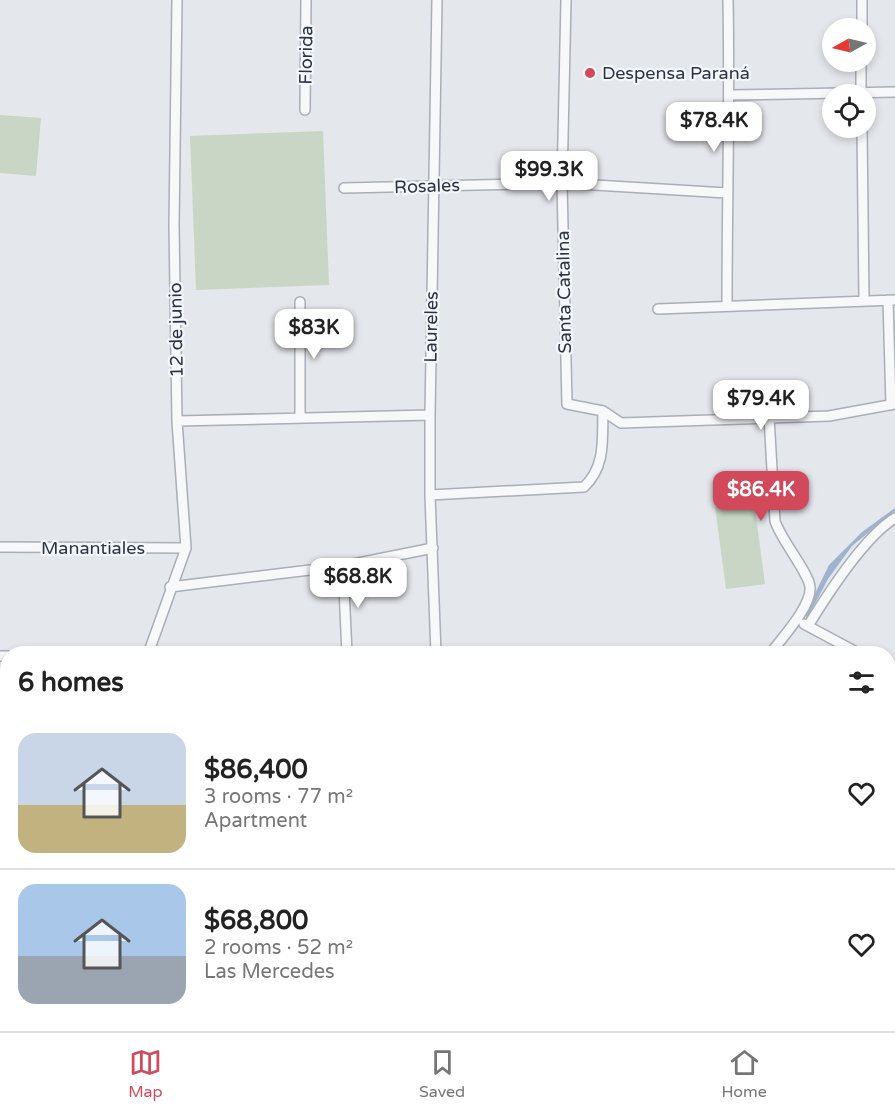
<!DOCTYPE html>
<html lang="en">
<head>
<meta charset="utf-8">
<style>
  :root { --surface:#fff; --page:#f2f2f2; --text:#222; --muted:#767676; --line:#e0e0e0; --accent:#d1495b }
  body { margin:0; font-family:"Varela Round",sans-serif; background:var(--page); color:var(--text); height:100vh; display:flex; flex-direction:column; font-size:22px; white-space:nowrap }
  * { box-sizing:border-box; margin:0 }
  p { font-size:20px; color:var(--muted) }
  .icon { flex:none; width:33px; height:33px; fill:none; stroke:currentColor; stroke-width:2; stroke-linecap:round; stroke-linejoin:round }
  .map { position:relative; flex:1; overflow:hidden }
  .details { position:absolute; left:0px; top:646px; width:896px; height:386px; display:flex; flex-direction:column; background:var(--surface); border-radius:24px 24px 0 0; box-shadow:0 3px 9px #0003 }
  .details>* { flex:none }
  .needle { width:39px; rotate:262deg }
  .controls { position:absolute; left:822px; top:18px; display:grid; gap:12px }
  .controls a { display:grid; place-items:center; width:54px; height:54px; border-radius:50%; background:var(--surface); box-shadow:0 3px 9px #0003; font-size:30px }
  .price { position:absolute; translate:-50% -51px; padding:0 14px; border-radius:12px; background:#fff; color:#222; font-size:20px; line-height:39px; filter:drop-shadow(0 2px 3px #0008) }
  .price::after { content:''; position:absolute; left:50%; top:36px; width:18px; height:14px; margin-left:-9px; background:inherit; clip-path:polygon(0 0,100% 0,50% 100%) }
  .price.on { background:var(--accent); color:#fff }
  ul { padding:0; list-style:none }
  li { display:flex; align-items:center; gap:18px; height:150px; padding:0 18px }
  li+li { border-top:2px solid var(--line) }
  li span { display:grid; place-items:center; flex:none; width:168px; height:120px; border-radius:18px; color:#555 }
  li>.icon { margin-inline-start:auto }
  span .icon { width:72px; height:72px; fill:#fffc; stroke-width:1 }
  li b { font-size:26px }
  h2 { display:flex; justify-content:space-between; align-items:center; height:72px; padding:0 18px; font-size:26px }
  .dock { display:flex; justify-content:space-around; align-items:center; height:84px; border-top:2px solid var(--line); background:var(--surface); font-size:16px; color:var(--muted) }
  .dock a { display:grid; justify-items:center; gap:3px }
  .dock .on { color:var(--accent) }
  .map>svg:first-child { display:block }
  .green { fill:#c9d6c5 }
  .water { fill:#9fb4cc }
  .lines { fill:none; stroke-linecap:round; stroke-linejoin:round }
  .lane-casing { stroke:#a9aeb7; stroke-width:8 }
  .street-casing { stroke:#a9aeb7; stroke-width:12 }
  .secondary-casing { stroke:#a9aeb7; stroke-width:15 }
  .lane { stroke:#f7f8fa; stroke-width:4.5 }
  .street { stroke:#f7f8fa; stroke-width:9 }
  .secondary { stroke:#fff; stroke-width:12 }
  .poi-dot { fill:#d1495b; stroke:#f4f6f9; stroke-width:2 }
  .labels { text-anchor:middle; stroke-width:4.5; stroke-linejoin:round; paint-order:stroke }
  .street-label { font-size:18px; fill:#2b3445; stroke:#f4f6f9 }
  .poi-label { font-size:18px; fill:#2b3445; stroke:#f4f6f9; text-anchor:start }
</style>
</head>
<body>
<div class="map">
<svg width="895" height="1031" viewBox="0 0 895 1031">
  <rect width="100%" height="100%" fill="#e4e7ec"/>
  <!-- green -->
  <path class="green" d="M0,115l41,3 -5,58 -36,-3z
    M323,131l6,154 -133,5 -6,-154z
    M754,502l11,82 -39,5 -11,-82z"/>
  <!-- water -->
  <path class="water" d="M895,508v3l-43,35 -24,33 -20,38 -4,-1 25,-51 33,-33z"/>
  <g class="lines">
    <!-- lane casing -->
    <g class="lane-casing">
      <path id="lane" d="M2,767l1,82
        M141,1031l2,-7"/>
    </g>
    <!-- street casing -->
    <g class="street-casing">
      <path id="street" d="M566,0l-4,183 5,221 36,7 18,12 208,-7 66,-12
        M862,28v-28
        M861,94v-32
        M730,95l165,-3
        M305,110l1,-110
        M862,128l2,172
        M344,188l218,-5 165,10
        M888,300l3,105
        M727,306c0,-102 3,-204 1,-306
        M658,309l237,-9
        M769,417l6,104c6,19 34,52 35,66 2,19 -29,52 -40,67
        M300,418v-116
        M177,421l253,-6
        M430,495l154,-8c22,-21 18,-47 19,-76
        M0,547l186,1
        M343,566l4,88
        M170,587l173,-21 90,-18
        M804,624l56,30
        M808,626c19,-31 56,-89 87,-108
        M72,654l77,-2
        M148,654l38,-106 -9,-127 -3,-196 3,-225
        M436,654l-6,-159v-80l7,-415
        M0,656h8
        M888,668l7,4
        M888,802l7,3
        M0,849h8
        M888,944l7,2
        M0,1022h8
        M429,1024l61,7
        M739,1024l16,7
        M64,1031v-7
        M305,1031l1,-7"/>
    </g>
    <!-- secondary casing -->
    <g class="secondary-casing">
      <path id="secondary" d="M888,723l7,-12
        M721,1031l4,-7"/>
    </g>
    <!-- lane -->
    <use href="#lane" class="lane"/>
    <!-- street -->
    <use href="#street" class="street"/>
    <!-- secondary -->
    <use href="#secondary" class="secondary"/>
  </g>
  <!-- markers -->
  <circle class="poi-dot" cx="590" cy="73" r="6"/>
  <g class="labels">
    <!-- street labels -->
    <g class="street-label">
      <text transform="translate(306 55) rotate(-89)" y="6">Florida</text>
      <text transform="translate(427 186) rotate(-2)" y="6">Rosales</text>
      <text transform="translate(564 292) rotate(-91)" y="6">Santa Catalina</text>
      <text transform="translate(431 327) rotate(-89)" y="6">Laureles</text>
      <text transform="translate(176 330) rotate(-91)" y="6">12 de junio</text>
      <text x="93" y="554">Manantiales</text>
    </g>
    <!-- poi labels -->
    <g class="poi-label">
      <text x="602" y="79">Despensa Paraná</text>
    </g>
  </g>
</svg>
<div class="controls">
<a><svg class="needle" viewBox="-14 -14 28 28"><path d="M0-13l5 13h-10z" fill="#e53935"/><path d="M0 13l5-13h-10z" fill="#767676"/></svg></a>
<a><svg class="icon" aria-label="locate" viewBox="0 0 24 24"><circle cx="12" cy="12" r="6"/><path d="M12 2v4M12 18v4M2 12h4M18 12h4"/></svg></a>
</div>
<b class="price" style="left:714px;top:153px">$78.4K</b>
<b class="price" style="left:549px;top:202px">$99.3K</b>
<b class="price" style="left:314px;top:360px">$83K</b>
<b class="price" style="left:761px;top:431px">$79.4K</b>
<b class="price on" style="left:761px;top:522px">$86.4K</b>
<b class="price" style="left:358px;top:609px">$68.8K</b>
<section class="details">
<h2>6 homes<svg class="icon" aria-label="filters" viewBox="0 0 24 24"><path d="M4 7h16M4 17h16"/><circle cx="9" cy="7" r="2"/><circle cx="15" cy="17" r="2"/></svg></h2>
<ul>
<li><span style="background:linear-gradient(#c9d6e8 60%,#c2b280 0)"><svg class="icon" aria-label="home" viewBox="0 0 24 24"><path d="M3 11l9-7 9 7M6 9v11h12V9"/></svg></span><div><b>$86,400</b><p>3 rooms · 77 m²</p><p>Apartment</p></div><svg class="icon" aria-label="heart" viewBox="0 0 24 24"><path d="M12 20l-8-8c-3-5 5-10 8-4 3-6 11-1 8 4z"/></svg></li>
<li><span style="background:linear-gradient(#a9c7e8 60%,#9aa5b1 0)"><svg class="icon" aria-label="home" viewBox="0 0 24 24"><path d="M3 11l9-7 9 7M6 9v11h12V9"/></svg></span><div><b>$68,800</b><p>2 rooms · 52 m²</p><p>Las Mercedes</p></div><svg class="icon" aria-label="heart" viewBox="0 0 24 24"><path d="M12 20l-8-8c-3-5 5-10 8-4 3-6 11-1 8 4z"/></svg></li>
</ul>
</section>
</div>
<nav class="dock">
<a class="on"><svg class="icon" aria-label="map" viewBox="0 0 24 24"><path d="M3 6l6-2 6 2 6-2v14l-6 2-6-2-6 2zM9 4v14M15 6v14"/></svg>Map</a>
<a><svg class="icon" aria-label="saved" viewBox="0 0 24 24"><path d="M7 4h10v16l-5-4-5 4z"/></svg>Saved</a>
<a><svg class="icon" aria-label="home" viewBox="0 0 24 24"><path d="M3 11l9-7 9 7M6 9v11h12V9"/></svg>Home</a>
</nav>
</body>
</html>
